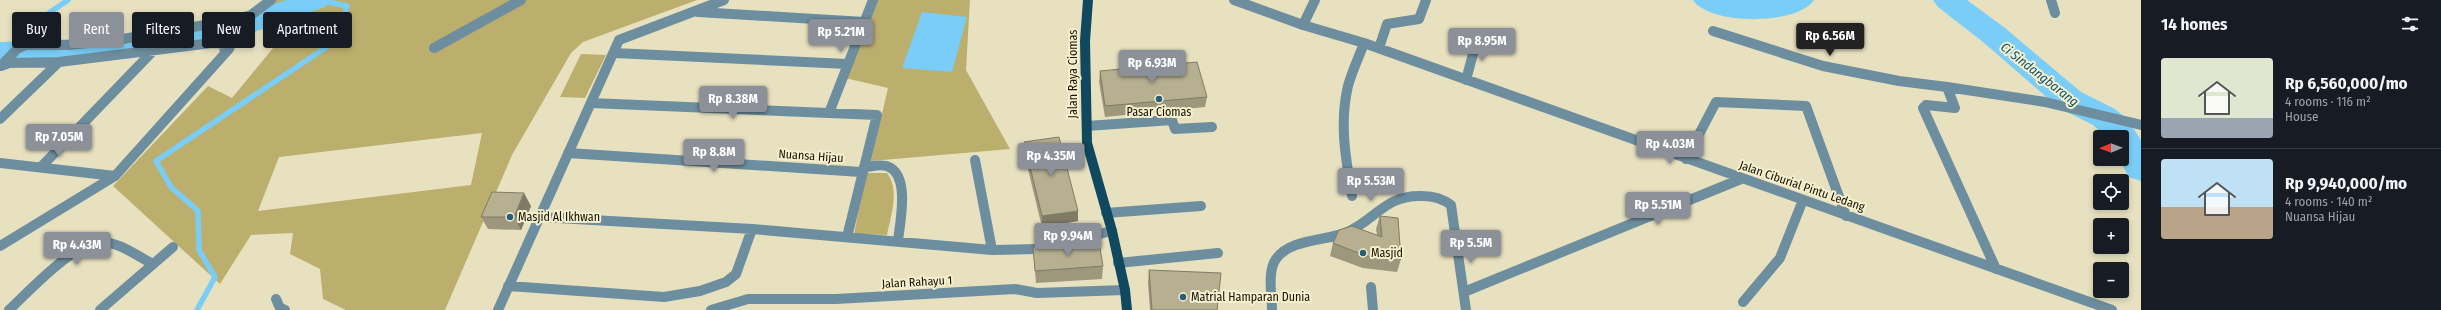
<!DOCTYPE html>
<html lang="en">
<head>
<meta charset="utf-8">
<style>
  :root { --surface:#171b24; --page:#20242c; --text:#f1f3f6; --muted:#9ea1a6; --line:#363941; --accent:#8c9099 }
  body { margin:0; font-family:"Fira Sans Condensed",sans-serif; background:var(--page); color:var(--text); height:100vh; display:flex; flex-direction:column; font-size:15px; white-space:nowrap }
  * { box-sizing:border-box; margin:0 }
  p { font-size:13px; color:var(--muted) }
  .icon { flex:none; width:22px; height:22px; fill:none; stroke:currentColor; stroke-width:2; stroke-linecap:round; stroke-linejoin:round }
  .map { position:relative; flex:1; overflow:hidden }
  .panel { display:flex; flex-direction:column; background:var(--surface); width:300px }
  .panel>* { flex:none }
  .hud { position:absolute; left:12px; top:12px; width:380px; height:36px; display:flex; gap:8px }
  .needle { width:26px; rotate:269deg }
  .fabs { position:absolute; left:2093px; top:130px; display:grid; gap:8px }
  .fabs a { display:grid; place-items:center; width:36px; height:36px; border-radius:4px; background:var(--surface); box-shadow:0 2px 6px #0003; font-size:20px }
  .price { position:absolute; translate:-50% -34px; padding:0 9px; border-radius:4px; background:var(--accent); color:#fff; font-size:13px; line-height:26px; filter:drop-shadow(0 1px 2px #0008) }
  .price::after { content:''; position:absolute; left:50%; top:24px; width:12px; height:9px; margin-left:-6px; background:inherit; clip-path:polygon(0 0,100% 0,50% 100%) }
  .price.on { background:#222; color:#fff }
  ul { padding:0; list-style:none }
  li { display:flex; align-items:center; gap:12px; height:100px; padding:0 20px }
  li+li { border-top:1px solid var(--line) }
  li span { display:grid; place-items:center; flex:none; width:112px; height:80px; border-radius:4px; color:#555 }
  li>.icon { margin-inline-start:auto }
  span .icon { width:48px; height:48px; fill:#fffc; stroke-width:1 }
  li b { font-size:17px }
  h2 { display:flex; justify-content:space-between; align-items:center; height:48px; padding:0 20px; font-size:17px }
  .chip { padding:0 14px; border-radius:4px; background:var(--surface); box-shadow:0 2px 6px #0003; font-size:14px; line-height:36px }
  .chip.on { background:var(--accent); color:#fff }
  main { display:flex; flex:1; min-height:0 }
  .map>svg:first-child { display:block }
  .green { fill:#bcaf6d; fill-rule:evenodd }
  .water { fill:#79cdf6 }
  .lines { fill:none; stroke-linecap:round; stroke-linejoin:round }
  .stream { stroke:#79cdf6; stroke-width:5.5 }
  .river { fill:#79cdf6; fill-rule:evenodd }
  .minor { stroke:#6d8e9f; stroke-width:10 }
  .major { stroke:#10485f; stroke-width:10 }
  .wall { fill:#9d977d }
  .shaded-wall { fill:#7f7b66 }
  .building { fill:#b6b091; stroke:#7f7b66 }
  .poi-dot { fill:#275f79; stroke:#f5efcd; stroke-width:1.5 }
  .labels { text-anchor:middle; stroke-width:4; stroke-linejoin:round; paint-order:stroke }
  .street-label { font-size:12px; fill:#151207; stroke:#f5efcd }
  .poi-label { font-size:12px; fill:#151207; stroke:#f5efcd; text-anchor:start }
  .water-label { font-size:13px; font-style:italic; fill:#0b516d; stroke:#f5efcd }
</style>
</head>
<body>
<main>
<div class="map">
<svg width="2141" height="310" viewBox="0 0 2141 310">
  <rect width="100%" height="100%" fill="#e7e1c0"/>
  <!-- green -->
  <path class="green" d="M275,0h422l-114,42 -12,11 -59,102 -67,155h-99l-23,-11 -3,-30 -30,-15 3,-21 -42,2 -31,49 -107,-98 95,-100 24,12 55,-67 -25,-21zM482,133l-11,52 -213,26 21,-54z
    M876,0h94l-4,70 44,79 -139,12 17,-73 -43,-10z
    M581,54l25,1 -21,43 -25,-1z
    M866,173h21c13,17 4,42 0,62l-33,-1z"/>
  <!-- water -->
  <path class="water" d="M922,12l45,5 -15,55 -50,-4z"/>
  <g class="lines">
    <!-- stream -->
    <path class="stream" d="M5,52l28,-28 35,-24
      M197,310l18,-33 -16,-27 -1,-39 -27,-24 -15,-26 181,-121 10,-34 -27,-6"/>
    <!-- river -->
    <path class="river" d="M286,0h44l-5,7 -77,27 -84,15 -89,12 -75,1v-20c96,-2 195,-10 286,-42z
      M1693,0h121c-17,26 -105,25 -121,0z
      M1933,0h34l38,28 76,64 34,17 12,10 14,21v41l-12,-4 -10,-18h3v-22h-16l-13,-12 -34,-17 -76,-66 -45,-35z"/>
    <!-- minor -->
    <path class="minor" d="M1234,0l69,25 61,18 748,267
      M2051,0l4,13
      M698,12l166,10
      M1303,25l12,-25
      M1713,31l110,35 76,15 48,6
      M224,48l6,-11 4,-17 17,-5 20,-15
      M434,48l87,-48
      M1379,48l8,-24 32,-5 7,-19
      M614,53l234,11
      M2,65l15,-16 8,-4h43l49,-5 117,-20
      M1466,80l11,-41
      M591,103l286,12 -30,122
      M829,113l44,-113
      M0,119l59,-57
      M1087,126l85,-6 3,9 37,-2
      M568,153l293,19
      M1686,159l30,-57 90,4 40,110
      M975,160l17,90
      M0,163l115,13
      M41,167l112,-116
      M864,167c7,0 18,-4 25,0 21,10 11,55 9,74
      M1352,196c-6,-36 -13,-73 -4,-110 4,-15 11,-29 16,-43
      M1106,213l95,-7
      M539,217l213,12 240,21 44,-1 76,-18
      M0,246l115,-70 114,-127 2,-5 -19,-1 -153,19 -50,1 -8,3
      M1118,263l100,-10
      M1996,269l-73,-161 3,-3 29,3 -8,-21 98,15 96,23
      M508,286l156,11 36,-6 26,-9 10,-8 16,-45
      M1371,287l2,23
      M1464,292l277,-113
      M276,299l4,9 5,2
      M1743,302l37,-44 23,-58
      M9,310c19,-18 65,-67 90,-68 19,-1 38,14 54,22
      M100,310l73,-63
      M498,310l121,-270 105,-40
      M711,310l37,-11h88l179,-10 22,4 88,-3
      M1272,310c0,-14 -5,-39 4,-51 14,-20 48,-18 69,-26 30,-12 40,-39 78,-37 10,0 20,3 28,9l15,105"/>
    <!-- major -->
    <path class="major" d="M1088,0l-3,41 2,102 25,88 13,59 2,20"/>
  </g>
  <!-- wall -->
  <path class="wall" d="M1100,71l107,26 -2,10 -100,10 -6,-35z
    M1024,142l54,79 -36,6 -18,-74z
    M531,206l-10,24 -33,-1 -7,-12z
    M1380,216l21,43 -4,13 -34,-4 -33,-12 3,-13 44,-8 -1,-6z
    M1033,247l70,19 -1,13 -66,4z
    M1149,270l68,40h-67l-2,-27z"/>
  <!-- shaded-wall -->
  <path class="shaded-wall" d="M524,193l7,13 -10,24 -7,-13z
    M1078,211v10l-36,6v-11z"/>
  <!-- building -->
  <path class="building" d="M1197,62l10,35 -102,9 -5,-35z
    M1059,137l19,74 -36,5 -18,-74z
    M492,192l32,1 -10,24h-33z
    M1380,216l18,2 3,41 -35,-3 -33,-13 6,-13 13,-4 30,11z
    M1099,242l4,24 -68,5 -2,-24z
    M1149,270l72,3 -4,37h-65z"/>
  <!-- markers -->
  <g class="poi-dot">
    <circle cx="1159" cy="99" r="4"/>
    <circle cx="510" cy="217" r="4"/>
    <circle cx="1363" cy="253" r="4"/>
    <circle cx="1183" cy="297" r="4"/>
  </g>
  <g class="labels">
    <!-- street labels -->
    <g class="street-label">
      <text transform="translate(1073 74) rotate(-90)" y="4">Jalan Raya Ciomas</text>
      <text transform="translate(811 156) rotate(4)" y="4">Nuansa Hijau</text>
      <text transform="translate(1802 186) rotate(19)" y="4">Jalan Ciburial Pintu Ledang</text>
      <text transform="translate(917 282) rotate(-3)" y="4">Jalan Rahayu 1</text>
    </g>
    <!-- poi labels -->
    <g class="poi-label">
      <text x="1159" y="116" text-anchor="middle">Pasar Ciomas</text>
      <text x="518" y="221">Masjid Al Ikhwan</text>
      <text x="1371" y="257">Masjid</text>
      <text x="1191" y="301">Matrial Hamparan Dunia</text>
    </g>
    <!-- water labels -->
    <g class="water-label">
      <text transform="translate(2040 74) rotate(38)" y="5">Ci Sindangbarang</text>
    </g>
  </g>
</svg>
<div class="fabs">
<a><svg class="needle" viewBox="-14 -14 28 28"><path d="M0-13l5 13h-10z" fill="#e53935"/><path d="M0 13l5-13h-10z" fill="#9ea1a6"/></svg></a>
<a><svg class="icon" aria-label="locate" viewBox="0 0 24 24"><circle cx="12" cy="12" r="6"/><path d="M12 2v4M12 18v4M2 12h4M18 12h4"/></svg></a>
<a>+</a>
<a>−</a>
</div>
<b class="price" style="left:841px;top:53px">Rp 5.21M</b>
<b class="price on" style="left:1830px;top:57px">Rp 6.56M</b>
<b class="price" style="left:1482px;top:62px">Rp 8.95M</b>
<b class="price" style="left:1152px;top:84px">Rp 6.93M</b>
<b class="price" style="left:733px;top:120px">Rp 8.38M</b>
<b class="price" style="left:59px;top:158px">Rp 7.05M</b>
<b class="price" style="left:1670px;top:165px">Rp 4.03M</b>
<b class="price" style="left:714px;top:173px">Rp 8.8M</b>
<b class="price" style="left:1051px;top:177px">Rp 4.35M</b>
<b class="price" style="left:1371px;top:202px">Rp 5.53M</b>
<b class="price" style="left:1658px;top:226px">Rp 5.51M</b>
<b class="price" style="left:1068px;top:257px">Rp 9.94M</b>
<b class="price" style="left:1471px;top:264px">Rp 5.5M</b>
<b class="price" style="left:77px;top:266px">Rp 4.43M</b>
<div class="hud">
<a class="chip">Buy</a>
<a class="chip on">Rent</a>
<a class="chip">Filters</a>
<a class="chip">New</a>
<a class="chip">Apartment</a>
</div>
</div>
<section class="panel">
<h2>14 homes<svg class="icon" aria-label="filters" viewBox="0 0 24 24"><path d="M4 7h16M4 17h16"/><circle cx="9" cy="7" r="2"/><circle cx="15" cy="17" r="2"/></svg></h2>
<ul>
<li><span style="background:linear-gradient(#dfe7d0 75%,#9aa5b1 0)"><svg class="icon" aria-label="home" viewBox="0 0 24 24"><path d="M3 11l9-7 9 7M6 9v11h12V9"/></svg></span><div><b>Rp 6,560,000/mo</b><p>4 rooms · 116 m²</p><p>House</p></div></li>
<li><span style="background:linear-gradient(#bfe0f5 60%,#b9a48a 0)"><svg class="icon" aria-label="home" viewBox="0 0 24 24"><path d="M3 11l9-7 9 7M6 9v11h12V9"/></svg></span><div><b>Rp 9,940,000/mo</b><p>4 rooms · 140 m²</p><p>Nuansa Hijau</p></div></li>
</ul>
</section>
</main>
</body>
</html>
